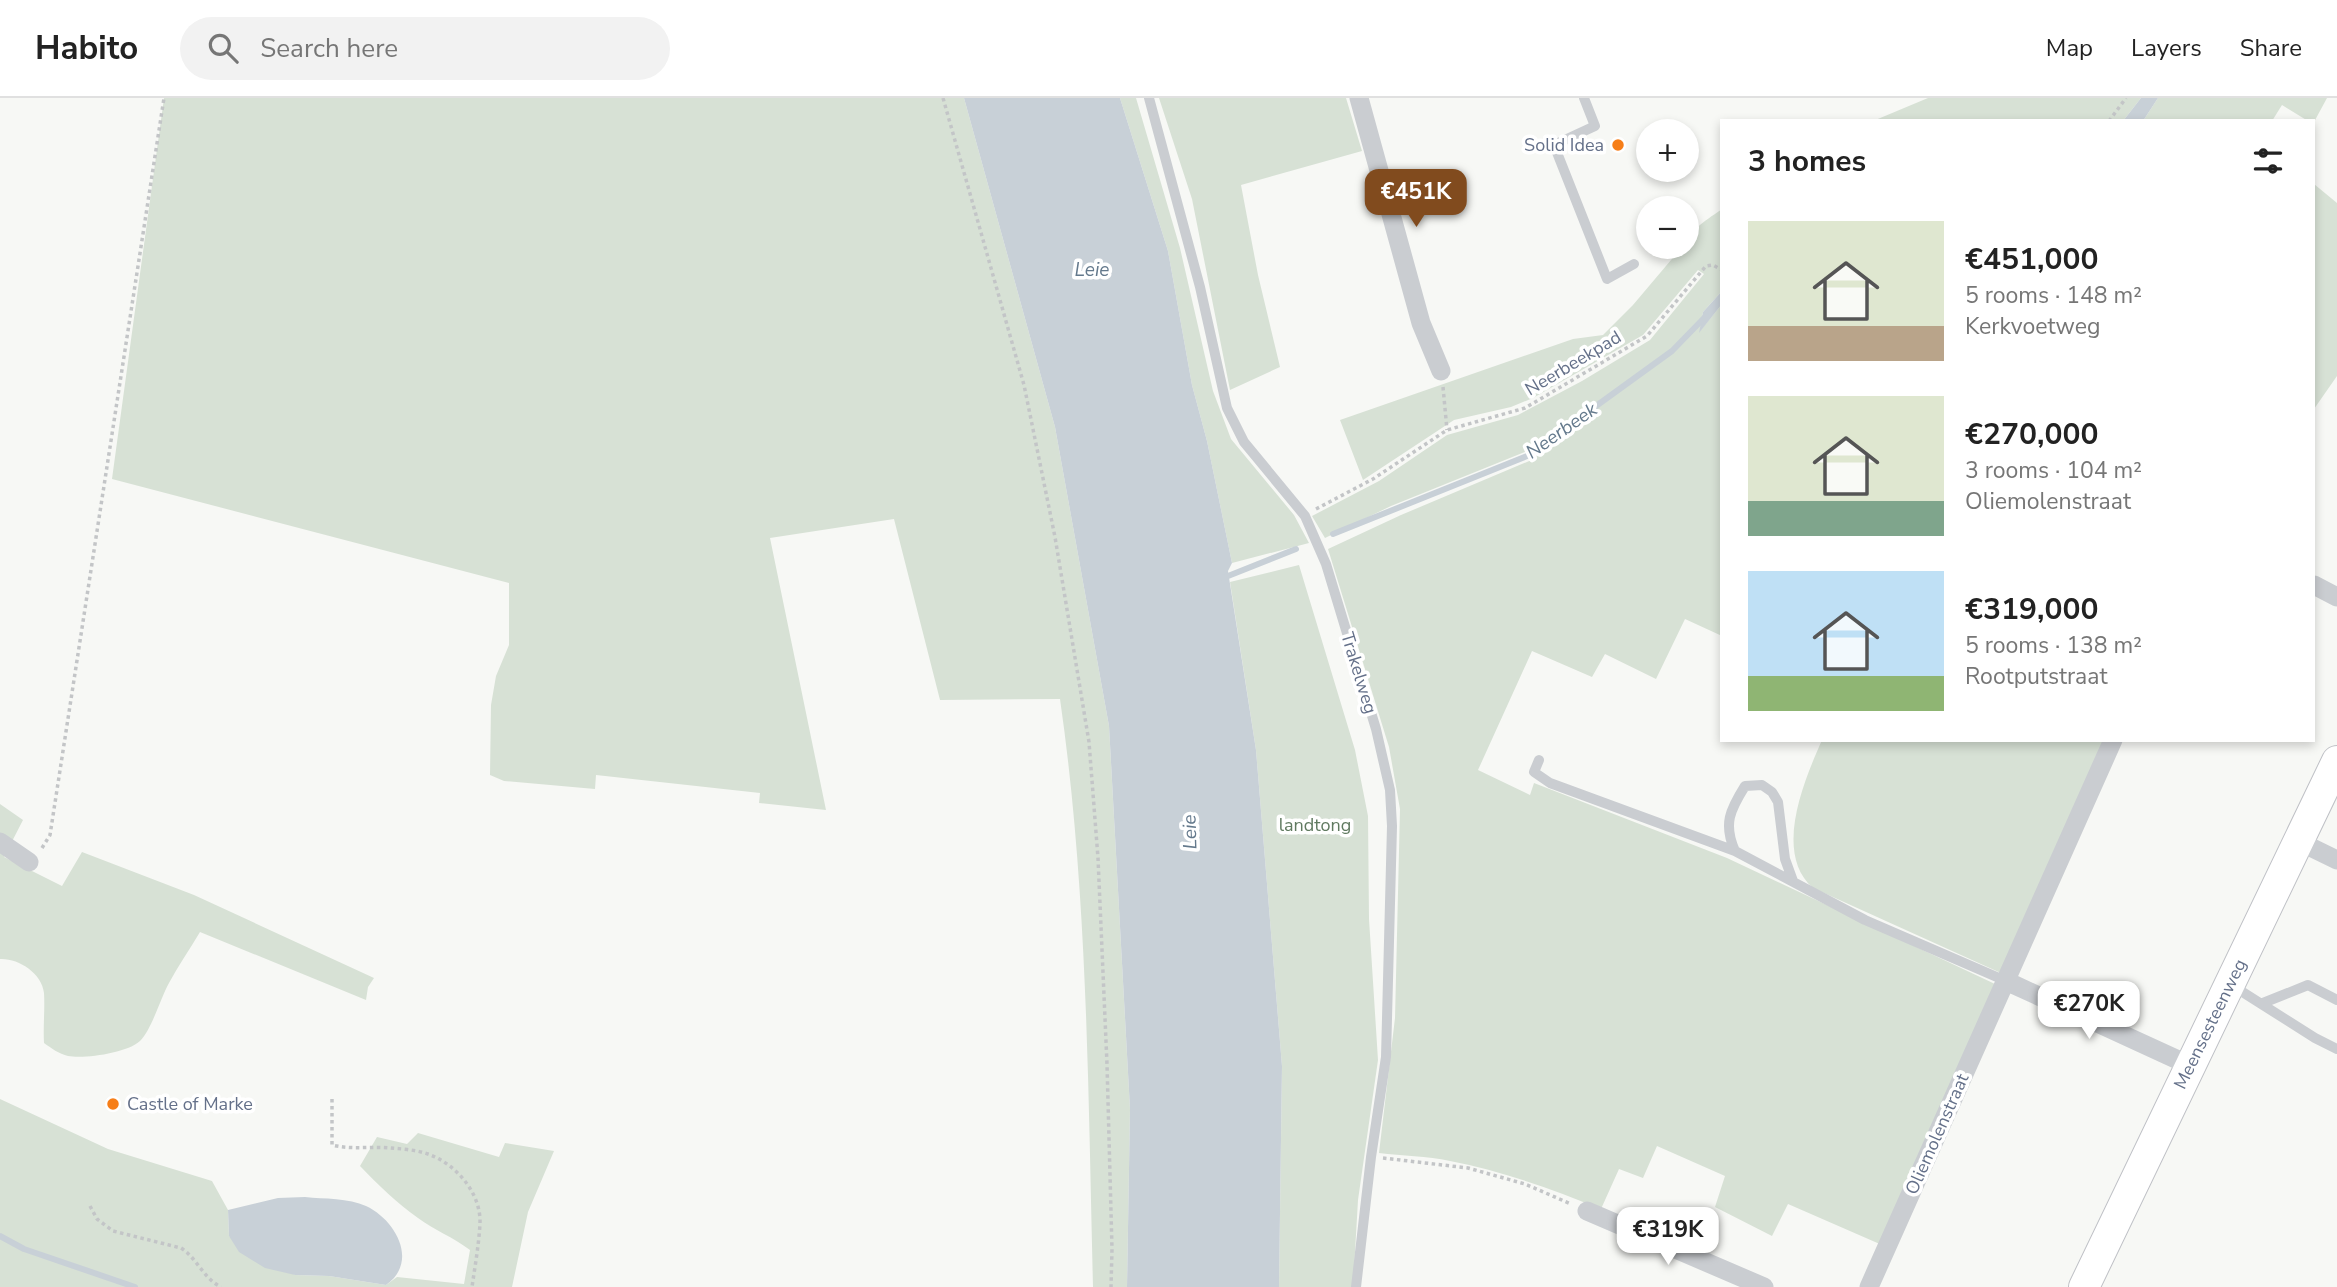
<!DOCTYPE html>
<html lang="en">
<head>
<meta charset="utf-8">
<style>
  :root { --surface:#fff; --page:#f2f2f2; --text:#222; --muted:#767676; --line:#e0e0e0; --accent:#814b1e }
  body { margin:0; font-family:"Nunito Sans",sans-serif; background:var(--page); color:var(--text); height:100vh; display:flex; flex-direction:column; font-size:26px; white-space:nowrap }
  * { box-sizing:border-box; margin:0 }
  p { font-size:23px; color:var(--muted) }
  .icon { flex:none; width:38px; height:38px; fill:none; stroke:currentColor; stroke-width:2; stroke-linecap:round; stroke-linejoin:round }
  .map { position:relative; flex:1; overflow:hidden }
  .side { position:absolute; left:1720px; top:21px; width:595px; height:623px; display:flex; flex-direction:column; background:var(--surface); border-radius:0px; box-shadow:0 4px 10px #0003 }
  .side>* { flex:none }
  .tools { position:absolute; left:1636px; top:21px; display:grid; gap:14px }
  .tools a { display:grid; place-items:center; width:63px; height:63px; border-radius:50%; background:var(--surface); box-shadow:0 4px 10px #0003; font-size:35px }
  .price { position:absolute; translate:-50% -60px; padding:0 16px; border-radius:14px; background:#fff; color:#222; font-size:23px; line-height:46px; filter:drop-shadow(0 2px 4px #0008) }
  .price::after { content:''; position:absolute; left:50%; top:42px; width:21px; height:16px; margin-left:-10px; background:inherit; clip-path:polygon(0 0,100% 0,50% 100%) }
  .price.active { background:var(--accent); color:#fff }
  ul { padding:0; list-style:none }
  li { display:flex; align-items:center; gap:21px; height:175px; padding:0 28px }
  li span { display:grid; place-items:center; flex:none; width:196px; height:140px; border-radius:0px; color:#555 }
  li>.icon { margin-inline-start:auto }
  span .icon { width:84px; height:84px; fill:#fffc; stroke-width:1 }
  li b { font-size:30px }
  h2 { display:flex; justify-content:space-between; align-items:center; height:84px; padding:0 28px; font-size:30px }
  header { display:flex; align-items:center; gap:42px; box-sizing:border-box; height:98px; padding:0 35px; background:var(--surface); border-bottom:2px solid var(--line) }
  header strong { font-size:33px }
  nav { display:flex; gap:38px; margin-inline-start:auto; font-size:24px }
  .search { width:490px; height:63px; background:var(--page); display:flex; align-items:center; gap:18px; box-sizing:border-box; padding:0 24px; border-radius:38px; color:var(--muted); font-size:26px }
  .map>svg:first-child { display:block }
  .green { fill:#d7e1d5 }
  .water { fill:#c8d0d7 }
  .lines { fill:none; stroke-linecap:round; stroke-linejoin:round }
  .stream { stroke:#c8d0d7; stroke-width:6 }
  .primary-casing { stroke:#bfc1c6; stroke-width:32 }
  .path { stroke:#c3c5c7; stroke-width:3.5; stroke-dasharray:3.5 3.5; stroke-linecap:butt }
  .lane { stroke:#cacdd1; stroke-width:10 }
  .street { stroke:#cacdd1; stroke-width:19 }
  .primary { stroke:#fff; stroke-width:30 }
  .poi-dot { fill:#f67e18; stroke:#fff; stroke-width:2.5 }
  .labels { text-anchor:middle; stroke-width:7; stroke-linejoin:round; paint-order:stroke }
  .poi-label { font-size:18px; fill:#647089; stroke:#fff; text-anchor:end }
  .street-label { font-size:18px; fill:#647089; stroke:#fff }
  .park-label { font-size:18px; fill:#607a60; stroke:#fff }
  .water-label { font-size:19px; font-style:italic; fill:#64798c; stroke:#fff }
</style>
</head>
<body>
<header>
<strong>Habito</strong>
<div class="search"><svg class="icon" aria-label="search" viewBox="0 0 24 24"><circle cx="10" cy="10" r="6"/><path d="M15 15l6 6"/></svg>Search here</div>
<nav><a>Map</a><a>Layers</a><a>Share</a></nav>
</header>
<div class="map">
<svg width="2337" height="1189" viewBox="0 0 2337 1189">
  <rect width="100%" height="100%" fill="#f7f8f5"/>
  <!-- green -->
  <path class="green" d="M164,0h800l91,329 54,299 21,383 -3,178h-34c-5,-196 -5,-394 -33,-588l-120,1 -46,-181 -124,19 56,272 -67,-7 1,-10 -164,-18 -1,14 -91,-8 -14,-6 1,-70 5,-29 13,-31v-62l-397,-104z
    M1120,0h16l44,150 33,143 18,48 63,76 15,28 -77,20 -25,-122 -15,-56 -24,-134z
    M1159,0h187l16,53 -121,34 17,90 22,92 -50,23 -38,-191z
    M1928,0h213l-18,23h-250z
    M2158,0h169l-13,24 -6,-1 -26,-16 -10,16h-129z
    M2314,86l23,19v173l-23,33z
    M1722,111v82l-19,21 -3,19 22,-27v332l-37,-17 -29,60 -51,-25 -13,23 -60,-26 -54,119 52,25 4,-12 193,75 268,126 -113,261 -94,-41 -16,32 -57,-29 10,-31 -68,-30 -14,32 -24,-9 -18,40c-49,-20 -99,-38 -151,-48 -23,-5 -48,-5 -71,-8l16,-135 5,-209 -11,-62 -61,-198 73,-34 133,-56 -2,-10 -141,57 -66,32 -13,-22 67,-35 68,-46 71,-20 64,-34 68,-41 54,-66 -6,-4 -55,65 -110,63 -22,9 -57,13 -91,60 -23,-60 233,-81 30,-4 30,-30 49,-58h5c0,-17 23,-29 35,-38z
    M1299,467l56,185 13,66 1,103 9,141 -20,140 -5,87h-74l3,-221 -26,-316 -26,-168z
    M1822,642h284l-103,234 -190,-86c-40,-35 -9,-107 9,-148z
    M0,706l23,16 -19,37 58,29 20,-34 112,43 180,83 -6,9 -2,13 -166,-68c-10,17 -22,34 -31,51 -8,14 -18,48 -29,58 -13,12 -55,18 -72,15 -9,-2 -17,-8 -24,-13 -1,-17 1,-33 0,-50 -2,-20 -26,-35 -44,-34z
    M0,1001l108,50 104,32 16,29 1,26 66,39 34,1 57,9 11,-8 67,7 6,-34c-17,-13 -36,-20 -52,-32 -21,-15 -40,-33 -58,-52l17,-29 30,7 11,-11 81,24 6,-14 49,8 -26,61 -16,75h-512z"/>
  <!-- water -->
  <path class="water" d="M964,0h156l48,153 24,134 15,56 25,122 -4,8 28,179 26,316 -3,221h-152l3,-178 -21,-383 -54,-299z
    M2141,0h17l-15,23h-20z
    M1722,193v13l-23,29 4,-21z
    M305,1099c19,2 44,1 61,9 30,14 53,56 20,79l-57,-9 -34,-1 -30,-7 -26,-16 -10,-16 -1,-26 50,-12z"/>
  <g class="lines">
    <!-- stream -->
    <path class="stream" d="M1333,436l194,-78 145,-105 34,-35
      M1223,480l73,-29
      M0,1138l24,13 111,38"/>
    <!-- primary casing -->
    <g class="primary-casing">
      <path id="primary" d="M2084,1189l253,-526"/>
    </g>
    <!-- path -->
    <path class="path" d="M943,0l81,287 31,152 34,205 9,116 9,206 5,185 -1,38
      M2109,23l17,-23
      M1443,289l4,43
      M1316,411l57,-30 74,-49 78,-22 122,-72 59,-70 7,-1 9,5
      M42,750l8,-13 114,-737
      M332,1001v46c20,5 40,1 59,3 12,1 26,2 37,6 28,10 53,39 52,69 -1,21 -5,43 -8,64
      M1383,1060l85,10 57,16 46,20
      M90,1108l7,13 16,12 68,17c16,10 22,30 40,39"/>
    <!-- lane -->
    <path class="lane" d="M1149,0l51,189 27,121 17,34 61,74 21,48 50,165 14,61 2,36 -6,231 -15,100 -15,130
      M1584,0l11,28 -41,19 53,134 27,-15
      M1539,662l-5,12 16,11 185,68
      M1793,783l-8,-22 -7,-57 -6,-10 -10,-7 -17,1c-15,24 -22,38 -10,65l130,69 141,61
      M2233,888l82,52 22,11
      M2263,905l45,-18 29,15"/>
    <!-- street -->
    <path class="street" d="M1359,0l62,225 20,48
      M2314,487l23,12
      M2298,743l39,19
      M0,744l29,20
      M2006,883l183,84
      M1587,1113l177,76
      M1869,1189l244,-547"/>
    <!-- primary -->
    <use href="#primary" class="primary"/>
  </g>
  <!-- markers -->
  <g class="poi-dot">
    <circle cx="1618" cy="47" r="7"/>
    <circle cx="113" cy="1006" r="7"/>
  </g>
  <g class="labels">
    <!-- poi labels -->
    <g class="poi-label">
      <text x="1604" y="53">Solid Idea</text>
      <text x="127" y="1012" text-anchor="start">Castle of Marke</text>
    </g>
    <!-- street labels -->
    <g class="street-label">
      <text transform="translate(1573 265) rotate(-31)" y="6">Neerbeekpad</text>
      <text transform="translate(1359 575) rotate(73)" y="6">Trakelweg</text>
      <text transform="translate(2210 926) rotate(-64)" y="6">Meensesteenweg</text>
      <text transform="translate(1937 1036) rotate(-66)" y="6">Oliemolenstraat</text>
    </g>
    <!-- park labels -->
    <g class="park-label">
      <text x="1315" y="733">landtong</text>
    </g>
    <!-- water labels -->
    <g class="water-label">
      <text x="1092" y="178">Leie</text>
      <text transform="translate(1561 332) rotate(-35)" y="7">Neerbeek</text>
      <text transform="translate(1189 734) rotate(-92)" y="7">Leie</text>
    </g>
  </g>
</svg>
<div class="tools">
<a>+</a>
<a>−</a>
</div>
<b class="price active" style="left:1416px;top:131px">€451K</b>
<b class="price" style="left:2089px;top:943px">€270K</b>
<b class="price" style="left:1668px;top:1169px">€319K</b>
<section class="side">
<h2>3 homes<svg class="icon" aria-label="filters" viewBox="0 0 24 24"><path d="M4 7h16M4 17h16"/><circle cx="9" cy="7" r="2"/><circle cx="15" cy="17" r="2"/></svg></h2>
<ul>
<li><span style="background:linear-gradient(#dfe7d0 75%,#b9a48a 0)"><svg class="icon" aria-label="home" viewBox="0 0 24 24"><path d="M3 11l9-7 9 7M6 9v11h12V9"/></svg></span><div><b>€451,000</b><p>5 rooms · 148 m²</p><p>Kerkvoetweg</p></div></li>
<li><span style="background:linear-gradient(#dfe7d0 75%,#7fa58c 0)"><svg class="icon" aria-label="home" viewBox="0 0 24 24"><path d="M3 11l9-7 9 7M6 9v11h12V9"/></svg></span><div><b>€270,000</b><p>3 rooms · 104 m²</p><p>Oliemolenstraat</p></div></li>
<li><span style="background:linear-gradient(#bfe0f5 75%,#8fb573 0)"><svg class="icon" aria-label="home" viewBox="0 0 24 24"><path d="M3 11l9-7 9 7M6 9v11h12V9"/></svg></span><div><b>€319,000</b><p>5 rooms · 138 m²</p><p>Rootputstraat</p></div></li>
</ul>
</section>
</div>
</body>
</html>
